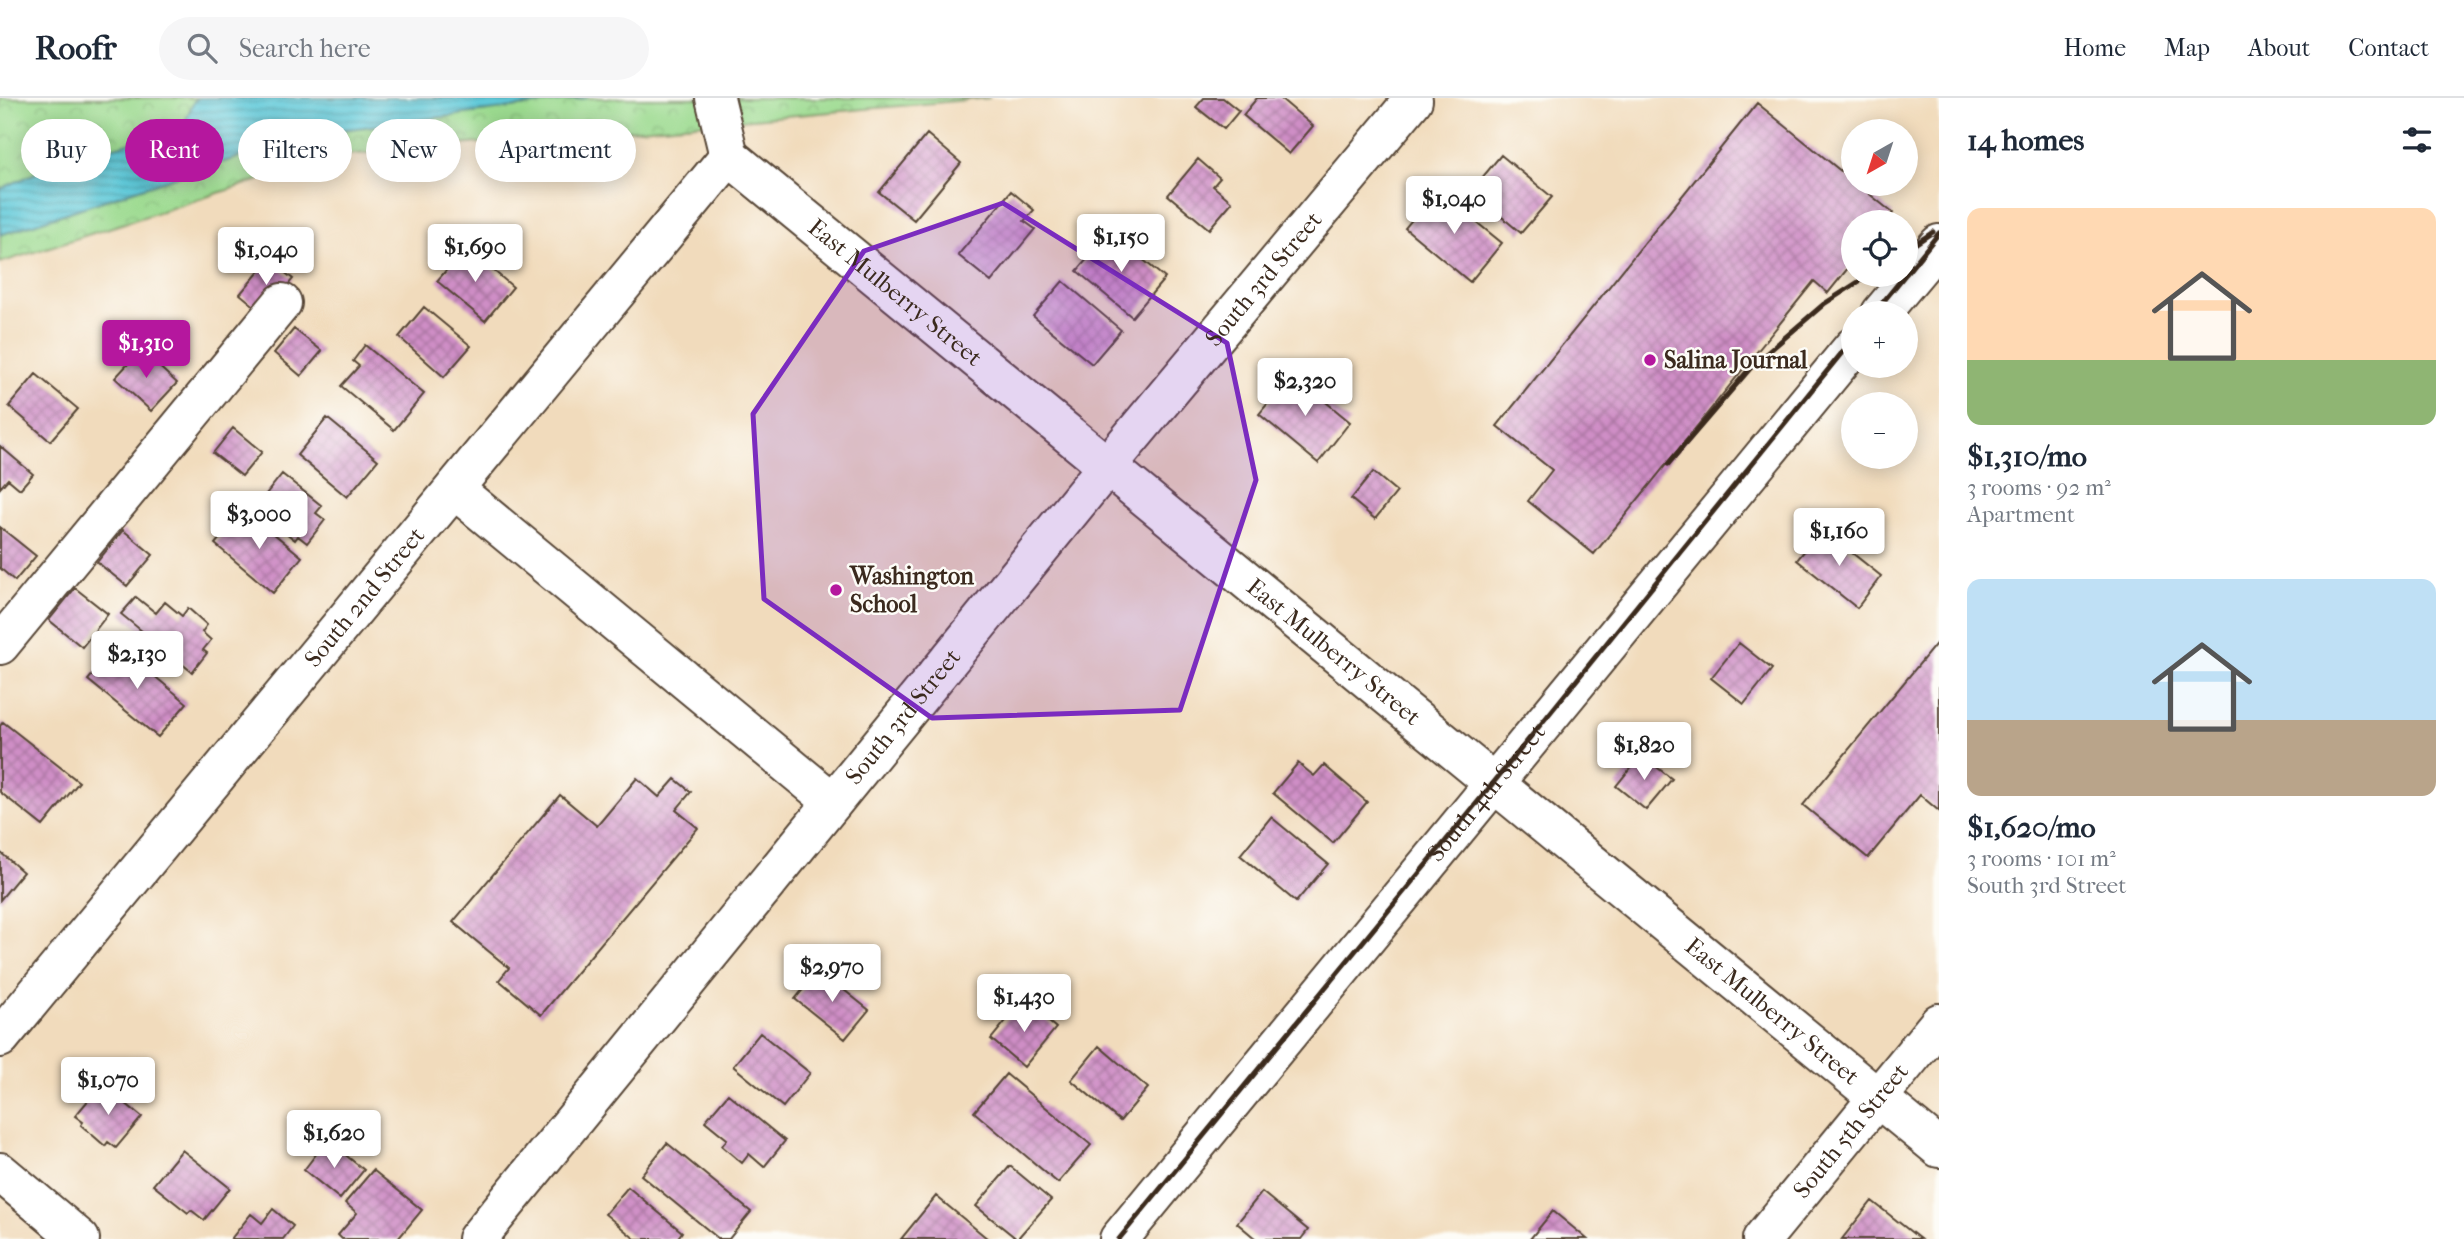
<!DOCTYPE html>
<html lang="en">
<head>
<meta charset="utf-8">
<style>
  :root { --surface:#fff; --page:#f6f6f7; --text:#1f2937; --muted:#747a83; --line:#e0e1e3; --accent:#b5179e }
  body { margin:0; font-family:"IM FELL French Canon",serif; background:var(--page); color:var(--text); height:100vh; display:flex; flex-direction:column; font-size:26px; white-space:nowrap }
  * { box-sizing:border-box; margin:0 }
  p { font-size:23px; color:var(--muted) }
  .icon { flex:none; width:38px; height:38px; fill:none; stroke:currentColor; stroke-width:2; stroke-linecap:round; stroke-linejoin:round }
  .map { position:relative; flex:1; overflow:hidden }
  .panel { display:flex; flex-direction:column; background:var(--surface); width:525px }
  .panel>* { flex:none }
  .guide { position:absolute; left:21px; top:21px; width:665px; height:63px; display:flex; gap:14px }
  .needle { width:46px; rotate:219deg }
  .buttons { position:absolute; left:1841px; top:21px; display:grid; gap:14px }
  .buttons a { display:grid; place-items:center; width:77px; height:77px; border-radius:50%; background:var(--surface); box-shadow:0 4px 18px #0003; font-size:35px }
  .price { position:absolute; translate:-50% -60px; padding:0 16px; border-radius:7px; background:#fff; color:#222; font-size:23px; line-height:46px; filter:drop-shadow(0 2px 4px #0008) }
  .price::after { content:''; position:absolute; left:50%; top:42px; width:21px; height:16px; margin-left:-10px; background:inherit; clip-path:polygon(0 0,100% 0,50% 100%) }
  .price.selected { background:var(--accent); color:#fff }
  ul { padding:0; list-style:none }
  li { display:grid; align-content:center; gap:14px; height:371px; padding:0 28px }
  li span { display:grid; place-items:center; height:217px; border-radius:14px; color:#555 }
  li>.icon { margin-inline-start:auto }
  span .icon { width:126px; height:126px; fill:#fffc; stroke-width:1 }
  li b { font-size:30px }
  h2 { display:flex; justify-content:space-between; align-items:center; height:84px; padding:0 28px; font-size:30px }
  .tag { padding:0 24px; border-radius:32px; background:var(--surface); box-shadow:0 4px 18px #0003; font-size:24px; line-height:63px }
  .tag.selected { background:var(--accent); color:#fff }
  header { display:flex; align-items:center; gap:42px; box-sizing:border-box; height:98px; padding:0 35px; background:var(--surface); border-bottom:2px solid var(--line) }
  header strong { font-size:33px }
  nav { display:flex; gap:38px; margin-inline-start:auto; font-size:24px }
  .search { width:490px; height:63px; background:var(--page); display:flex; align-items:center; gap:18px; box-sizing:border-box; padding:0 24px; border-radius:38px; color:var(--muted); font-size:26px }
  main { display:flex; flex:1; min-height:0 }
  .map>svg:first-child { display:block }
  .park { fill:url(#park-crowns); stroke:#6b8256; stroke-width:2 }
  .water { fill:url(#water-rules); stroke:#4d7a7c; stroke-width:2 }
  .building { fill:url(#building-cross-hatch) }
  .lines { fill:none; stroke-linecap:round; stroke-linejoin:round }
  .minor-casing { stroke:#564536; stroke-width:42 }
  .minor { stroke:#fff; stroke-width:38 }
  .rail { stroke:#3b2a1e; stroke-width:5 }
  .marked { fill:#7b2cbf; fill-opacity:0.2; stroke:#7b2cbf; stroke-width:5; stroke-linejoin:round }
  .poi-dot { fill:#b5179e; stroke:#fdfcf7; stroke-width:2.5 }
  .labels { text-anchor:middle; stroke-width:5; stroke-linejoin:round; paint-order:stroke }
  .street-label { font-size:24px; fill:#3b2a1e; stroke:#fdfcf7 }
  .poi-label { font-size:24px; font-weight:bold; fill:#3b2a1e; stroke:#fdfcf7; text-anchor:start }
</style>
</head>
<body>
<header>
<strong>Roofr</strong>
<div class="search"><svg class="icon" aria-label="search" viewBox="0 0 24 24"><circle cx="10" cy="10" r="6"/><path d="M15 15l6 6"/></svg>Search here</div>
<nav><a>Home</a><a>Map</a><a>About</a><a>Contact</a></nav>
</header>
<main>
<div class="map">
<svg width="1939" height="1141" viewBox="0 0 1939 1141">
  <defs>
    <pattern id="park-crowns" width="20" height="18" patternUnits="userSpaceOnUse" patternTransform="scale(1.75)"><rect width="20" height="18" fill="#9bda8f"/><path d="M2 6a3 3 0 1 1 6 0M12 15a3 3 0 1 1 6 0" fill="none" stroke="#86bb7b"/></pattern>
    <pattern id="water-rules" width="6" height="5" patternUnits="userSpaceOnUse" patternTransform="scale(1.75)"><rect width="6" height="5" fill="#5fc9d9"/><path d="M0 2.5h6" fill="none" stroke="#50a3af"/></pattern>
    <pattern id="building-cross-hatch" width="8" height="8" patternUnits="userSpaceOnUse" patternTransform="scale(1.75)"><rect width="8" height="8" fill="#cf8ec6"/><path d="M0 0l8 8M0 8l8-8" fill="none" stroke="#a974a0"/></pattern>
  </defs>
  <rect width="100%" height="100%" fill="#fdfcf7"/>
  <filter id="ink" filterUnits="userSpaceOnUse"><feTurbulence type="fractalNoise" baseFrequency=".0143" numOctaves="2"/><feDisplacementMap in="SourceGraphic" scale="14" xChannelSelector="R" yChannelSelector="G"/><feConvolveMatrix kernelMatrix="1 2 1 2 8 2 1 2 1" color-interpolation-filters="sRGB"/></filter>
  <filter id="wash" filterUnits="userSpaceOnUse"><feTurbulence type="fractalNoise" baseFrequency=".00686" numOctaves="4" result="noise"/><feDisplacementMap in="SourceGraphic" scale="28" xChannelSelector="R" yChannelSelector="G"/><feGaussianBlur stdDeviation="1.57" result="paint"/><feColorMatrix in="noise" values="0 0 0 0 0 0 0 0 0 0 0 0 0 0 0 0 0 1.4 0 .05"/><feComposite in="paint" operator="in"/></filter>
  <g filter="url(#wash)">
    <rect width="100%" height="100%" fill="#f1dbbc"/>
    <!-- park -->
    <path class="park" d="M0,0h990l-656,58 -334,107z"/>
    <!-- water -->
    <path class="water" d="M199,0h389l-269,35 -141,43 -178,59v-46l60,-27 94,-26 31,-14 9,-21z"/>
    <g id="blocks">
      <!-- building -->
      <path class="building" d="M1204,0h19l16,13 -15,18 -28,-22z
        M1257,0h23l33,28 -24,28 -46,-39z
        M1757,5l96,78v3h4l36,29 -8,9h-32v40l-25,31 -14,-12 -220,273 -66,-53 24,-31 -55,-44z
        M927,36l34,29 -47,57 -35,-28z
        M1501,57l51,42 -31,36 -50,-42z
        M1198,61l22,19 -7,8 19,16 -23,27 -41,-34z
        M1437,92l65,53 -32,39 -65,-54z
        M1011,93l23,19 -10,11 11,8 -44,53 -33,-27z
        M1110,134l55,46 -33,39 -55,-46z
        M466,149l47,40 -28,34 -48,-40z
        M269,162l24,19 -29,35 -24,-20z
        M1063,183l58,49 -29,34 -59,-48z
        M424,209l47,39 -27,31 -45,-40z
        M294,231l28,22 -21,25 -27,-23z
        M365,247l59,49 -30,36 -53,-44 18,-20 -6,-5z
        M141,252l36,33 -26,28 -36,-33z
        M36,276l42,35 -28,32 -41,-35z
        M1292,276l58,48 -32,41 -59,-49z
        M327,320l51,42 -31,37 -50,-42z
        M233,330l29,24 -20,24 -29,-23z
        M0,348l33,28 -13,15 -12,-10 -8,9z
        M1373,374l24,20 -22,27 -24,-20z
        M282,376l40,32 -6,7 9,7 -18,23 -9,-7 -3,4 -40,-32z
        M244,411l58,48 -29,36 -58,-49z
        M0,429l36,29 -21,25 -15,-13z
        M1822,431l59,47 -24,32 -60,-48z
        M123,432l30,25 -26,31 -30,-24z
        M75,490l33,26 -26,33 -33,-27z
        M136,499l20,16 9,-11 17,14 6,-8 19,17 -5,7 9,8 -8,10 4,3 -15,19 -71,-58z
        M1939,542v171l-19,-16 -52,63 -65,-53z
        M1739,545l33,26 -28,35 -33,-26z
        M117,547l70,58 -29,34 -70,-57z
        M3,624l76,60 -36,44 -43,-34v-66z
        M1641,657l31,24 -26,31 -30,-24z
        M1298,665l16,13 10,-11 43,37 -34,41 -60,-50z
        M637,680l22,19 16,-18 16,13 -15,18 22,18 -157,187 -42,-35 10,-12 -56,-46 107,-127 37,31z
        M1271,719l57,47 -32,38 -56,-47z
        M0,754l23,20 -23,28z
        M819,872l50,40 -24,29 -50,-40z
        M1023,902l33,28 -32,39 -33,-28z
        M760,935l50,40 -27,34 -50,-41z
        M1099,948l49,42 -28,33 -49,-41z
        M1006,976l85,71 -33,38 -84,-71z
        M102,986l40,33 -26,31 -8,-6 -3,4 -24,-21 2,-3 -8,-6z
        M728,996l57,47 -21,26 -15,-13 -7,9 -20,-17 5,-7 -22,-18z
        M327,1042l37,30 -24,29 -36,-29z
        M667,1045l84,69 -22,27h-10l-78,-64z
        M182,1052l48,38 -26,32 -13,-10 -3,3 -35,-28z
        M1010,1068l41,34 -34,39 -41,-33z
        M373,1072l49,40 -24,29h-56l-4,-4 19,-22 -12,-10z
        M628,1089l54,45 -5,7h-42l-30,-25z
        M1262,1094l46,38 -7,9h-45l-19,-16z
        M936,1098l52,43h-87z
        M1872,1103l48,38h-78z
        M273,1111l20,17 -10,13h-52l20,-25 11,9z
        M1553,1113l34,28h-57z"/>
    </g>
  </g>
  <g filter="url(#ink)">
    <use href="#blocks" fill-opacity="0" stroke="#564536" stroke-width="2"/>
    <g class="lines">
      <!-- minor casing -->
      <g class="minor-casing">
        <g id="minor">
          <path d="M715,0l14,58"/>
          <path id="s1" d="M729,58l1210,992"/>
          <path d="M1881,215l58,-69"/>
          <path d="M454,391l379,313"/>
          <path d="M0,547l282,-342"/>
          <path id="s2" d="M0,940l729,-882"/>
          <path d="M0,1074l80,67"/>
          <path id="s3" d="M477,1141l631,-774 305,-365"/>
          <path id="s4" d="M1119,1141l734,-892"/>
          <path id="s5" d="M1762,1141l177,-216"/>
        </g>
      </g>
      <!-- minor -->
      <use href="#minor" class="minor"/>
      <!-- rail -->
      <path class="rail" d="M1906,152l27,-18
        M1906,176l33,-41
        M1874,215l31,-38
        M1668,366l85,-99 71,-61 45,-29
        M1119,1141l375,-457 359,-443"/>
    </g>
  </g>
  <!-- marked area -->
  <path class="marked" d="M1003,105l224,140 29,137 -76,230 -248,8 -168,-119 -11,-185 111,-163z"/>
  <!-- markers -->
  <g class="poi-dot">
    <circle cx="1650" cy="262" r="7"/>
    <circle cx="836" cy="492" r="7"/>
  </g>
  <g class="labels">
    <!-- street labels -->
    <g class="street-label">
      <text dy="8" stroke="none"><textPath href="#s3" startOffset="1241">South 3rd Street</textPath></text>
      <text dy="8" stroke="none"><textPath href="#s1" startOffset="215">East Mulberry Street</textPath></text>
      <text dy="8" stroke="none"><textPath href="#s2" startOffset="572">South 2nd Street</textPath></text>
      <text dy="8" stroke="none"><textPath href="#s1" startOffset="782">East Mulberry Street</textPath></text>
      <text dy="8" stroke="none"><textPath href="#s3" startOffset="674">South 3rd Street</textPath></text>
      <text dy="8" stroke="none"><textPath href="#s4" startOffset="578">South 4th Street</textPath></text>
      <text dy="8" stroke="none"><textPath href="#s1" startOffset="1349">East Mulberry Street</textPath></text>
      <text dy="8" stroke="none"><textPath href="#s5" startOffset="140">South 5th Street</textPath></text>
    </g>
    <!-- poi labels -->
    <g class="poi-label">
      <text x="1664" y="270">Salina Journal</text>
      <text x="850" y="486">Washington<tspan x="850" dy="28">School</tspan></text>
    </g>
  </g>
</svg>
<div class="buttons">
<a><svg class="needle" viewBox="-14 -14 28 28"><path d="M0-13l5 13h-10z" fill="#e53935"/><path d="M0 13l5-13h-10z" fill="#747a83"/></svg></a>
<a><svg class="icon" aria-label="locate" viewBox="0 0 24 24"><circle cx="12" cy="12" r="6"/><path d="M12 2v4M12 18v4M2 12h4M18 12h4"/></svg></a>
<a>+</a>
<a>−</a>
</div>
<b class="price" style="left:1454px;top:138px">$1,040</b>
<b class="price" style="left:1121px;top:176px">$1,150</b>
<b class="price" style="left:475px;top:186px">$1,690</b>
<b class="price" style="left:266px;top:189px">$1,040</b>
<b class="price selected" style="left:146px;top:282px">$1,310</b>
<b class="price" style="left:1305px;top:320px">$2,320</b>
<b class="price" style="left:259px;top:453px">$3,000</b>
<b class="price" style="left:1839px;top:470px">$1,160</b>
<b class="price" style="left:137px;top:593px">$2,130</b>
<b class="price" style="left:1644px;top:684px">$1,820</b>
<b class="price" style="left:832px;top:906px">$2,970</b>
<b class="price" style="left:1024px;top:936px">$1,430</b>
<b class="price" style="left:108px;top:1019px">$1,070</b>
<b class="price" style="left:334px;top:1072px">$1,620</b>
<div class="guide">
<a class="tag">Buy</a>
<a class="tag selected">Rent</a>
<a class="tag">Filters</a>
<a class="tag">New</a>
<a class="tag">Apartment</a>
</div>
</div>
<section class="panel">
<h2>14 homes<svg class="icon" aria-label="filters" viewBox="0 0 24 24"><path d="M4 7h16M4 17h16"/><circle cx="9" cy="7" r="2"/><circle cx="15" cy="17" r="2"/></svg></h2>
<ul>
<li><span style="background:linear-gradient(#ffd9b3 70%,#8fb573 0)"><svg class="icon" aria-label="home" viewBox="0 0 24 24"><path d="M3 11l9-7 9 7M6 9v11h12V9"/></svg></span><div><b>$1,310/mo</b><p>3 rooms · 92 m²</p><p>Apartment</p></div></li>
<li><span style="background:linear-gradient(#bfe0f5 65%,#b9a48a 0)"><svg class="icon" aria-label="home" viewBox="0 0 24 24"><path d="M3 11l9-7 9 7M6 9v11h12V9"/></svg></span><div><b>$1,620/mo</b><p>3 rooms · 101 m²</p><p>South 3rd Street</p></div></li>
</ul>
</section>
</main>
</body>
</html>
